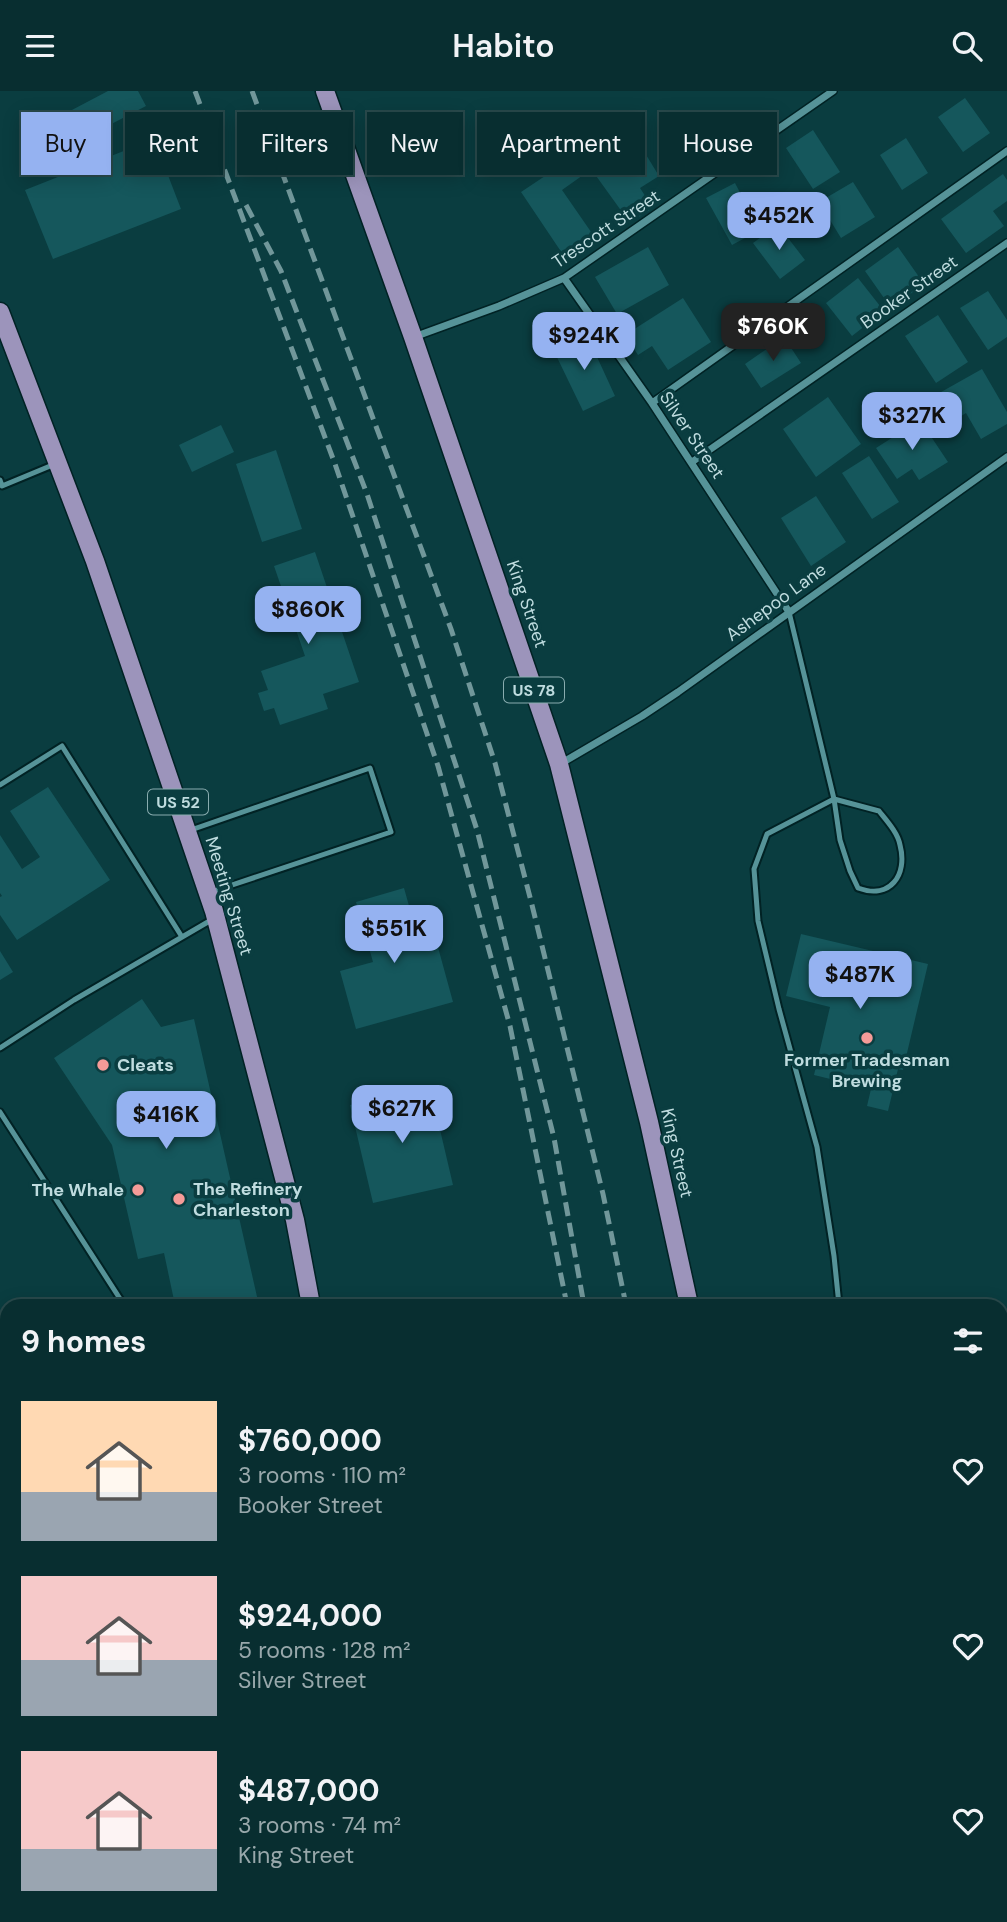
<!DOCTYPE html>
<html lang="en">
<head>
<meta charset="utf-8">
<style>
  :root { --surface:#082e30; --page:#113638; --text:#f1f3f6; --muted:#98a8ab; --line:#294a4c; --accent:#95b2f1 }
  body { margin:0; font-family:"DM Sans",sans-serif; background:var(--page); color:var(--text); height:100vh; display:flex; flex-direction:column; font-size:26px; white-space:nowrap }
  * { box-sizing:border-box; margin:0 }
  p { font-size:23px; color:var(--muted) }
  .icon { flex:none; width:38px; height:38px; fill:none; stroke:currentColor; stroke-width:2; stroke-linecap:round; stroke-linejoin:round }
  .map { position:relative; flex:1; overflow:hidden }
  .drawer { position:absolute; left:0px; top:1208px; width:1008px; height:625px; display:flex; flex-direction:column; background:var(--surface); border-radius:21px 21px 0 0; box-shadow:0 4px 18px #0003,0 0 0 2px var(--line) }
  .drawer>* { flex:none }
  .guide { position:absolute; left:21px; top:21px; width:966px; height:63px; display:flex; gap:14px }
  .price { position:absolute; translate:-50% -60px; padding:0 16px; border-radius:14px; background:var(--accent); color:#111; font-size:23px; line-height:46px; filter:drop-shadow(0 2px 4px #0008) }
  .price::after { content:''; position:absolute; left:50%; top:42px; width:21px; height:16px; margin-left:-10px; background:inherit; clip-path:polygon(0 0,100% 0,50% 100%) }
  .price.current { background:#222; color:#fff }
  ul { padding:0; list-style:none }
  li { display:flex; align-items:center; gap:21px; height:175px; padding:0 21px }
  li span { display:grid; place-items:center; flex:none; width:196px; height:140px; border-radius:0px; color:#555 }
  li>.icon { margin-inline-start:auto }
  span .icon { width:84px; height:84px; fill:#fffc; stroke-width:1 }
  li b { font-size:30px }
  h2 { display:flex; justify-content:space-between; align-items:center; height:84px; padding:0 21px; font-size:30px }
  .pill { padding:0 24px; border-radius:0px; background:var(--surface); box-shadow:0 4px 18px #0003,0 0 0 2px var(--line); font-size:24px; line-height:63px }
  .pill.current { background:var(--accent); color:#111 }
  header { display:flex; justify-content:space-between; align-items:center; height:91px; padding:0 21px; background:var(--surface); font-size:32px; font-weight:600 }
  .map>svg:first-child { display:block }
  .green { fill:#573d00 }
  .building { fill:#15575c }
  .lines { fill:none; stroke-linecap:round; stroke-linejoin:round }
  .service-casing { stroke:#012224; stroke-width:9 }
  .minor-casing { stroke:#012224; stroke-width:10 }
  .primary-casing { stroke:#012224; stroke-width:21 }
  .motorway-casing { stroke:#012224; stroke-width:24 }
  .service { stroke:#569398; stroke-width:5 }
  .minor { stroke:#569398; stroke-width:7 }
  .primary { stroke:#9c94bb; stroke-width:18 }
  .motorway { stroke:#cb94d3; stroke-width:21 }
  .rail { stroke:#71979a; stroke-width:5; stroke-dasharray:14 7; stroke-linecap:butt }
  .poi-dot { fill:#f59b98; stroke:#0a3d40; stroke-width:2.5 }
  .labels { text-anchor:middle; stroke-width:7; stroke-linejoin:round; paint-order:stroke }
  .shield { fill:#0a3d40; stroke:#89acaf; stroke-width:2 }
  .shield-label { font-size:16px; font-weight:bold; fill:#bfdcdf }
  .street-label { font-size:18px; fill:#bfdcdf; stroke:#0a3d40 }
  .poi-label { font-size:18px; font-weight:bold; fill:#bfdcdf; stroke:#0a3d40; text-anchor:start }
</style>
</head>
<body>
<header><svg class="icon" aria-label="menu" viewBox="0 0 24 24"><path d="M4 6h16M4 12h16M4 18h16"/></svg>Habito<svg class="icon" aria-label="search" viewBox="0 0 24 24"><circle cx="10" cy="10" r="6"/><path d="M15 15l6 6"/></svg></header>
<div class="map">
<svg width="1007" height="1831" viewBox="0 0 1007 1831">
  <rect width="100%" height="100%" fill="#0a3d40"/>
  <!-- green -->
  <path class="green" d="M290,1825h106l1,6h-111l-3,-5z
    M680,1825h309l1,6h-309z"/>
  <!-- building -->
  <path class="building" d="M108,0h30l8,15 -100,52 -14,-27z
    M965,7l25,35 -27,19 -25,-35z
    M631,39l28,46 -19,12 13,20 -23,15 -36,-50 13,-7 -11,-14z
    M813,39l27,42 -27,17 -27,-41z
    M906,47l22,35 -26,17 -22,-35z
    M154,48l27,70 -128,50 -28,-69z
    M575,65l11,17 -24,17 36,52 -30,20 -47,-70z
    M1003,83l4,6v21l-14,10 11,15 -38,27 -25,-34z
    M853,91l22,35 -34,21 -22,-36z
    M735,92l12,23 11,-6 13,24 -39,21 -26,-47z
    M778,134l27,35 -25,19 -27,-36z
    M648,156l21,38 -52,29 -22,-37z
    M898,156l26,37 -33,24 -26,-37z
    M858,187l26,33 -32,25 -26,-33z
    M988,200l19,29v17l-19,13 -28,-42z
    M683,207l28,44 -43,28 -16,-24 -14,9 -13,-20z
    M938,224l30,47 -32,21 -31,-47z
    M586,242l29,63 -32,15 -30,-62z
    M784,246l17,26 -40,25 -16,-24z
    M982,278l25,43v12l-26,15 -15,-26 -16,10 -16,-27z
    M828,306l33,47 -45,33 -33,-48z
    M920,329l28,42 -29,18 -7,-11 -15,10 -21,-31z
    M221,334l13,27 -42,20 -13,-27z
    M276,359l26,79 -40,13 -26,-78z
    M869,365l30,46 -27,17 -30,-46z
    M816,405l30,46 -35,24 -30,-48z
    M315,461l44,130 -36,12 5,15 -48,16 -6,-17 -10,3 -6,-18 10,-3 -7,-19 44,-15 -31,-90z
    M48,696l62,93 -93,60 -17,-25v-18l2,-1 -2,-3v-58l22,34 18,-12 -30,-46z
    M404,797l16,57 16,-5 17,62 -97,27 -16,-58 33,-9 -17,-60z
    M801,843l127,30 -25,106 -5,-1 -10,42 -21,-5 4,-17 -57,-14 16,-68 -44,-11z
    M0,860l13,21 -13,8z
    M142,908l19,28 33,-8 64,282 -19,4h-64l-11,-52 -26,6 -26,-114 -58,-87z
    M430,996l23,98 -80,18 -23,-98z
    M506,1825h105l1,4 -3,2h-102z"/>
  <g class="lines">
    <!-- service casing -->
    <g class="service-casing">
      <path id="service" d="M0,389l2,6 53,-22
        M789,521l45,187 6,41 10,31 8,17c32,12 50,-13 42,-43 -2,-12 -13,-24 -21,-34l-45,-12 -67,35 -13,35 4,52 21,88 38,138 17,109 5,49
        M0,694l62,-39 120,191
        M188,740l182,-63 21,64 -180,60
        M0,957l74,-48 139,-81
        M0,1021l124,193"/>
    </g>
    <!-- minor casing -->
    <g class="minor-casing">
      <path id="minor" d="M564,187l88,125 137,209
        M414,246l85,-31 65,-28 269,-187
        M652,312l355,-252
        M692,371l315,-219
        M560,673l82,-48 36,-24 329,-235
        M1001,1551l6,-6"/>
    </g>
    <!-- primary casing -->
    <g class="primary-casing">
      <path id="primary" d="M325,0l88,246 146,427 90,358 40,183
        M0,221l95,249 119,350 81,309 16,85
        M436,1825l1,6
        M798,1825l2,6"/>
    </g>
    <!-- motorway casing -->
    <g class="motorway-casing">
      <path id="motorway" d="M1001,1272l6,-36
        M989,1825l1,6"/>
    </g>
    <!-- service -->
    <use href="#service" class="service"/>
    <!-- minor -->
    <use href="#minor" class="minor"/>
    <!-- primary -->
    <use href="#primary" class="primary"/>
    <!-- motorway -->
    <use href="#motorway" class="motorway"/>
    <!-- rail -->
    <path class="rail" d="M195,0l140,373 103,302 72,260 57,279
      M252,0l199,538 44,134 36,138 72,293 23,111
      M246,114l35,66 86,223 110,336 77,308 30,167
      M0,1302l7,17
      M266,1825l3,6
      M680,1825l1,6
      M694,1825l1,6
      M736,1825l1,6"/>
  </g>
  <!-- markers -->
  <g class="poi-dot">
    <circle cx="867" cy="947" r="7"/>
    <circle cx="103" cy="974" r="7"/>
    <circle cx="138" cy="1099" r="7"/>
    <circle cx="179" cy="1108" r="7"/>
  </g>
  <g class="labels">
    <!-- shield labels -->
    <g class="shield">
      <rect x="504" y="586.5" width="60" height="25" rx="5"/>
      <rect x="148" y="698.5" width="60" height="25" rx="5"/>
    </g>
    <g class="shield-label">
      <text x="534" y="605">US 78</text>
      <text x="178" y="717">US 52</text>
    </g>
    <!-- street labels -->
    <g class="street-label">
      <text transform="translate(606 138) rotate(-34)" y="6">Trescott Street</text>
      <text transform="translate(909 201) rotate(-35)" y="6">Booker Street</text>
      <text transform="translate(692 344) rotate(56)" y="6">Silver Street</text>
      <text transform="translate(776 511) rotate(-36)" y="6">Ashepoo Lane</text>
      <text transform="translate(527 513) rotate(71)" y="6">King Street</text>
      <text transform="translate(229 805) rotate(73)" y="6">Meeting Street</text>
      <text transform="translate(677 1062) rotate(77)" y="6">King Street</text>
    </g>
    <!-- poi labels -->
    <g class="poi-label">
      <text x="867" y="975" text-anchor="middle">Former Tradesman<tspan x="867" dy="21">Brewing</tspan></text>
      <text x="117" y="980">Cleats</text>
      <text x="193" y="1104">The Refinery<tspan x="193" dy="21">Charleston</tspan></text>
      <text x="124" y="1105" text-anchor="end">The Whale</text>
    </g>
  </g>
</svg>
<b class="price" style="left:779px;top:161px">$452K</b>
<b class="price current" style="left:773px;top:272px">$760K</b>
<b class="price" style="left:584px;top:281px">$924K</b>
<b class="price" style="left:912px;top:361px">$327K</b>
<b class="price" style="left:308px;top:555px">$860K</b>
<b class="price" style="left:394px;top:874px">$551K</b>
<b class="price" style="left:860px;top:920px">$487K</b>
<b class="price" style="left:402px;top:1054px">$627K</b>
<b class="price" style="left:166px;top:1060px">$416K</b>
<div class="guide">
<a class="pill current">Buy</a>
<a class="pill">Rent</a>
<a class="pill">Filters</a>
<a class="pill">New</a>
<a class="pill">Apartment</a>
<a class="pill">House</a>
</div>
<section class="drawer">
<h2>9 homes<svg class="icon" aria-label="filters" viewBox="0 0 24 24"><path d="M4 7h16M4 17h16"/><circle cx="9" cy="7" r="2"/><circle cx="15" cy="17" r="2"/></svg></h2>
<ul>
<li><span style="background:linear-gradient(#ffd9b3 65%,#9aa5b1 0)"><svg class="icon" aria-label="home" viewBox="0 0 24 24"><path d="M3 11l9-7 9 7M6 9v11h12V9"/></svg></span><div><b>$760,000</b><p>3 rooms · 110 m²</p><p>Booker Street</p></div><svg class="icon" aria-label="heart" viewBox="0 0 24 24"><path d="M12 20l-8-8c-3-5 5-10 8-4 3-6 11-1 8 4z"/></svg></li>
<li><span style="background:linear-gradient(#f6c9c9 60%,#9aa5b1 0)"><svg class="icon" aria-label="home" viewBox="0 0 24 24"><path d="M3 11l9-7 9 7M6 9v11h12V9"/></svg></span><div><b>$924,000</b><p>5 rooms · 128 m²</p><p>Silver Street</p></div><svg class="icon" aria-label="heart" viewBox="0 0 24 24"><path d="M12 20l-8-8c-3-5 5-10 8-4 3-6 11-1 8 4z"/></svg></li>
<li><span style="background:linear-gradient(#f6c9c9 70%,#9aa5b1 0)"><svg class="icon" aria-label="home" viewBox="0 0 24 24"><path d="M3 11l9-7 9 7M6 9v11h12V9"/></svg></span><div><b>$487,000</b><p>3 rooms · 74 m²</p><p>King Street</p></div><svg class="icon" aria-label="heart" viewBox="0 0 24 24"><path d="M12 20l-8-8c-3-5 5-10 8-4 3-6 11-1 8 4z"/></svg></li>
</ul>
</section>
</div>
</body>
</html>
